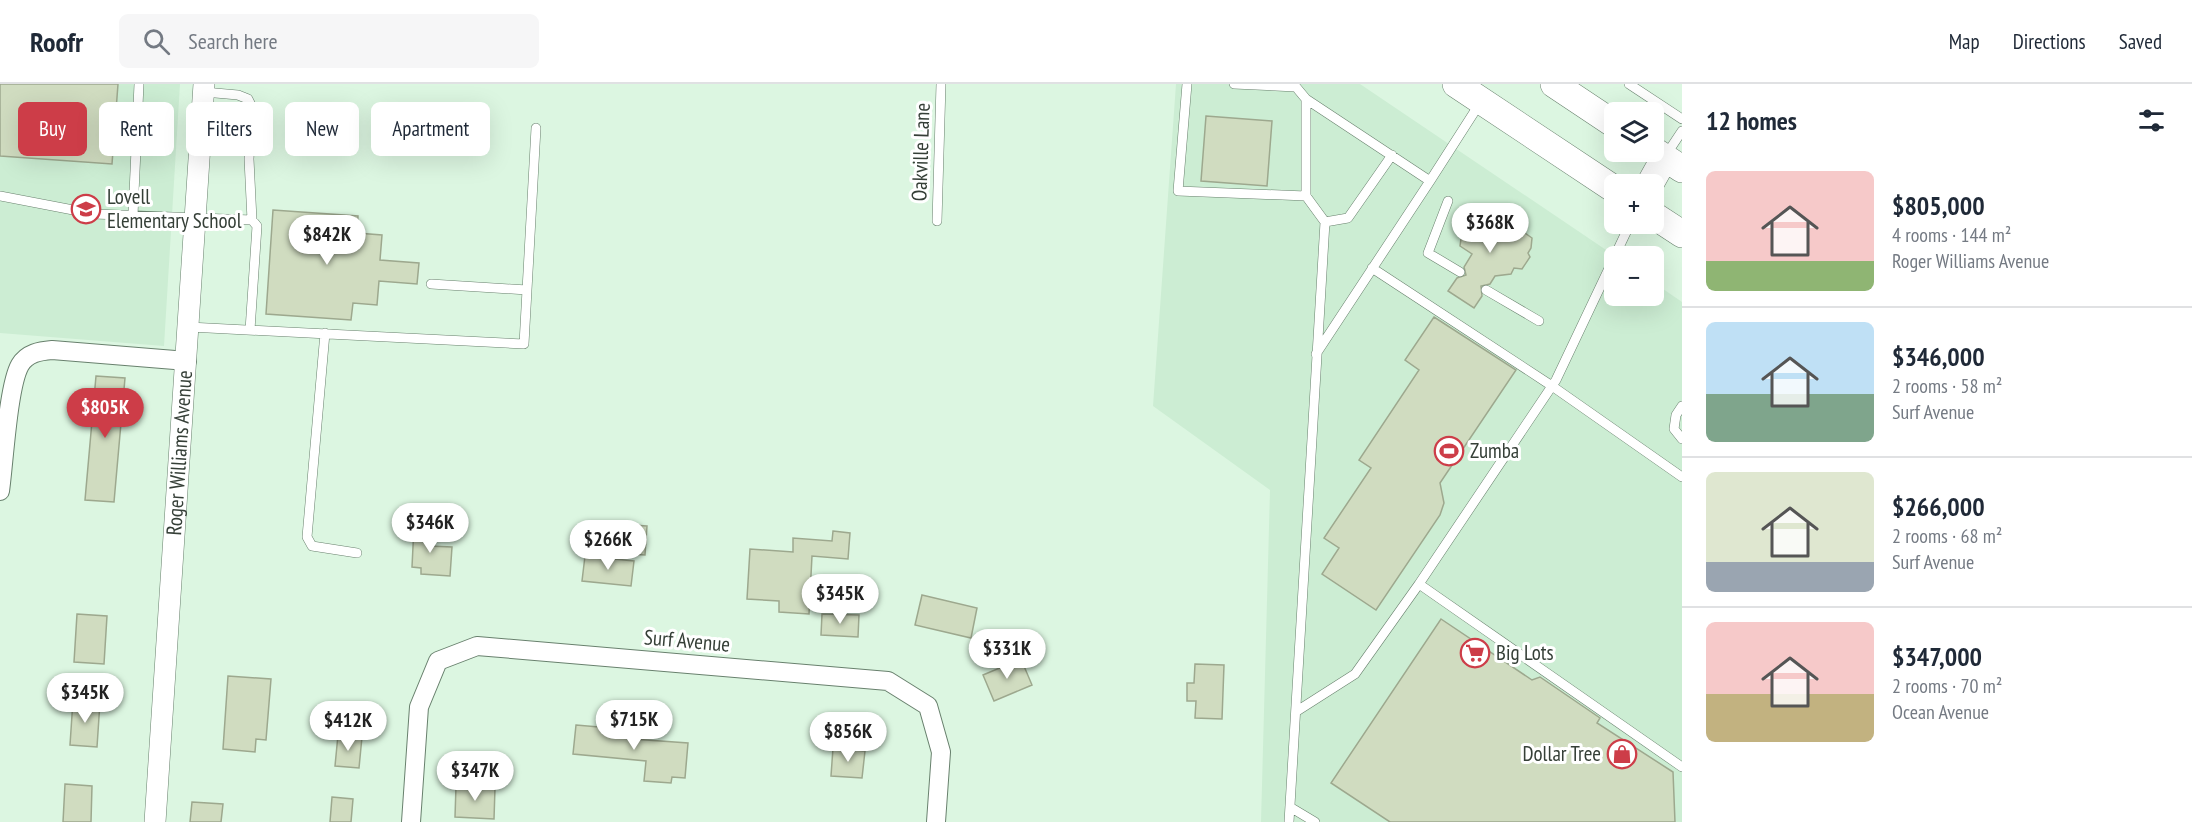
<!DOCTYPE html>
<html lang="en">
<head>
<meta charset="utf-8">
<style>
  :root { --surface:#fff; --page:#f6f6f7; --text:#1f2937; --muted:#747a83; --line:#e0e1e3; --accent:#cd3d48 }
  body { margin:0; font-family:"PT Sans Narrow",sans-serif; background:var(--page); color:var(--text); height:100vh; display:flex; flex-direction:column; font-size:22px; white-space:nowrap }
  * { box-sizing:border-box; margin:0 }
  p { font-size:20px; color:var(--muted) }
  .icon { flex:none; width:33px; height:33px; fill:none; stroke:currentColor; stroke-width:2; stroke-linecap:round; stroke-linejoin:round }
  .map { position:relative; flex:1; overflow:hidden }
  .sheet { display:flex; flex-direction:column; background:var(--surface); width:510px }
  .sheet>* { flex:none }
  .guide { position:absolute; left:18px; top:18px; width:570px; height:54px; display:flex; gap:12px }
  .fabs { position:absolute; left:1604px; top:18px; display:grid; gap:12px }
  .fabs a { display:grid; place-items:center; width:60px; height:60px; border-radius:9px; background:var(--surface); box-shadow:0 6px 24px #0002; font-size:30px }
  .price { position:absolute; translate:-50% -51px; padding:0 14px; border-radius:21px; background:#fff; color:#222; font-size:20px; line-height:39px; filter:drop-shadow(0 2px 3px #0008) }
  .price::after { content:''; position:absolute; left:50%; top:36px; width:18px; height:14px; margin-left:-9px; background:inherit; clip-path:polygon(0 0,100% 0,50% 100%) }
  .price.selected { background:var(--accent); color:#fff }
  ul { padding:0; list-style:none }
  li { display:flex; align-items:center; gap:18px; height:150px; padding:0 24px }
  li+li { border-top:2px solid var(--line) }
  li span { display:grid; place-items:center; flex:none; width:168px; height:120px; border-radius:9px; color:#555 }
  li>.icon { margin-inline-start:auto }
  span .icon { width:72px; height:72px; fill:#fffc; stroke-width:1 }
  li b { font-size:26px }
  h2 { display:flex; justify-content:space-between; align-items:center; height:72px; padding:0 24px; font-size:26px }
  .pill { padding:0 21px; border-radius:9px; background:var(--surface); box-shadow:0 6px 24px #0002; font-size:21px; line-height:54px }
  .pill.selected { background:var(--accent); color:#fff }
  header { display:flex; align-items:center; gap:36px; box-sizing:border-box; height:84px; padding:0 30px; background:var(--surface); border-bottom:2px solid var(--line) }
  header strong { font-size:28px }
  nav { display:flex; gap:33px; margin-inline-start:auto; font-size:21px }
  .search { width:420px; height:54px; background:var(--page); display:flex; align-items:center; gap:15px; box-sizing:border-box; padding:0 21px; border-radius:9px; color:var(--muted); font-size:22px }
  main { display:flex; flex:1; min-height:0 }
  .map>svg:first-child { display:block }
  .built { fill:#ccedd3 }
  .building { fill:#d0dcc0; stroke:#9da88e; stroke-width:1.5 }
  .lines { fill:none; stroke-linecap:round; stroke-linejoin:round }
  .service-casing { stroke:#68806d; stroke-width:10 }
  .minor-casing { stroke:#68806d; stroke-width:20 }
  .tertiary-casing { stroke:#68806d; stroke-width:22 }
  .primary-casing { stroke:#68806d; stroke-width:28 }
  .service { stroke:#fff; stroke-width:9 }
  .minor { stroke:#fff; stroke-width:18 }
  .tertiary { stroke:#fff; stroke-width:21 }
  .primary { stroke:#fff; stroke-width:27 }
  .labels { text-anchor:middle; stroke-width:6; stroke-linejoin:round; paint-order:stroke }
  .street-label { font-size:21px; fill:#353f37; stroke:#fff }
  .poi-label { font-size:21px; fill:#353f37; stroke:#fff; text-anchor:start }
</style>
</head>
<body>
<header>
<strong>Roofr</strong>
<div class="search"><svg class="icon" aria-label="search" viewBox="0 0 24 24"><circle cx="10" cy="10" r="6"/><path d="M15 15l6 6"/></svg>Search here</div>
<nav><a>Map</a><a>Directions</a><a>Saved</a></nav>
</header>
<main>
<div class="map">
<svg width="1682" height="738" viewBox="0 0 1682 738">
  <rect width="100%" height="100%" fill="#dcf6e1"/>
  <!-- built -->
  <path class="built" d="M0,0h180l-16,262 -164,-13z
    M1176,0h184l255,172 -1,40h39v-14l29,20v520h-421l9,-332 -117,-84z"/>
  <!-- building -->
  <path class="building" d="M0,0h118l-6,80 -112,-8z
    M1206,32l66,5 -5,65 -66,-5z
    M1485,121l47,33 -1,10 -3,5 2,4 -8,12 -8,-1 -3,6 -16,2 -5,8 -9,2 1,10 -8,12 -26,-17 9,-13 9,-3 -2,-8 8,-13 -12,-8 1,-7z
    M273,126l85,6 -1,17 25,2 -2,25 39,3 -2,21 -38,-3 -2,24 -24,-2 -2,17 -85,-6z
    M1434,233l82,53 -76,113 4,20 -4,12 -64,95 -54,-36 17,-26 -15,-10 47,-70 -12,-8 60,-90 -14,-10z
    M96,292l29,2 -11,124 -29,-2z
    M631,441l16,1 -2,29 -16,-1z
    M414,442h16l-1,20 23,1 -2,29 -29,-2v-6l-9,-1z
    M833,447l17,2 -2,26 -36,-3 -3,58 -30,-2v-11l-32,-2 3,-50 43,3v-14l39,3z
    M585,472l49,5 -3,25 -49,-5z
    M922,511l55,13 -6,30 -56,-13z
    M77,530l30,2 -3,48 -30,-2z
    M822,530l37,1 -1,22 -37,-2z
    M1441,535l91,61 8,-3 60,41 -3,5 76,49 2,50h-285l-59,-39z
    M1021,575l11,26 -38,16 -11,-26z
    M1195,580l29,1 -2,54 -27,-1 1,-17h-9v-18h7z
    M228,592l43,3 -5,61 -10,-1 -1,13 -32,-3z
    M73,616l27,2 -3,45 -27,-2z
    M576,641l57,5v9l55,4 -3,35 -13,-1 -1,6 -27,-2 2,-20 -73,-7z
    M338,651l24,2 -3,31 -24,-2z
    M833,664l32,3 -3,27 -31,-2z
    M65,700l27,2 -1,36h-28z
    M456,702l39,2 -1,31 -39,-2z
    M332,713l21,2 -2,23h-21z
    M192,718l31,2 -2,18h-31z"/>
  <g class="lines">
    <!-- service casing -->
    <g class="service-casing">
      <path id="service" d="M1187,0l-9,107 128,5
        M1234,0l62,3 10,12 124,82 50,-78
        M1629,0l53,35
        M204,8l34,3 10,4 4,8 -3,52 3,61
        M1666,71l16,-24
        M0,112l94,18 158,6 5,6 -7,104
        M1448,117l-20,52 32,19
        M133,131l6,-131
        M937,137l4,-137
        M1325,138l23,-4 44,-63
        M1630,140l-74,156 -137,204 263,183
        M1372,184l180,118 130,91
        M431,200l96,6
        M1486,206l53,31
        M189,243l335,17 12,-216
        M325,249l-18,204 5,9 45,7
        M1316,270l114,-173
        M1682,322l-6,9 -2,14 8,10
        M1297,627l58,-37 64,-90
        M1290,723l25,15
        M1289,738l36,-600 -19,-26v-97"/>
    </g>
    <!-- minor casing -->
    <g class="minor-casing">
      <path id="minor" d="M0,407c4,-28 8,-105 20,-126 7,-12 20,-14 32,-15l135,11
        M411,738l8,-115 19,-46 39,-15 411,35 40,25 13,46 -5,70"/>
    </g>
    <!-- tertiary casing -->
    <g class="tertiary-casing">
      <g id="tertiary">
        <path id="s1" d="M155,738l49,-738"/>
      </g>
    </g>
    <!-- primary casing -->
    <g class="primary-casing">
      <path id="primary" d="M1456,0l158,105
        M1554,0l60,40
        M1653,66l29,19
        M1650,100l15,-27
        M1653,131l29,19"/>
    </g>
    <!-- service -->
    <use href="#service" class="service"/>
    <!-- minor -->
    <use href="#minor" class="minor"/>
    <!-- tertiary -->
    <use href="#tertiary" class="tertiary"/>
    <!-- primary -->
    <use href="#primary" class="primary"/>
  </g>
  <!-- icons -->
  <defs>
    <g id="school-ring" transform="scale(1.5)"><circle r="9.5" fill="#fff" stroke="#cd3d48" stroke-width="1.5"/><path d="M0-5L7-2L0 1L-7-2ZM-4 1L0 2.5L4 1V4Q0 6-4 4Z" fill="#cd3d48"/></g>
    <g id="stadium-ring" transform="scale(1.5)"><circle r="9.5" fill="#fff" stroke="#cd3d48" stroke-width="1.5"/><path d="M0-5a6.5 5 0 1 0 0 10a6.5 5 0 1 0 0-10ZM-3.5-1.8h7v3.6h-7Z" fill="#cd3d48"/></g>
    <g id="supermarket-ring" transform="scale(1.5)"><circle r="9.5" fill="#fff" stroke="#cd3d48" stroke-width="1.5"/><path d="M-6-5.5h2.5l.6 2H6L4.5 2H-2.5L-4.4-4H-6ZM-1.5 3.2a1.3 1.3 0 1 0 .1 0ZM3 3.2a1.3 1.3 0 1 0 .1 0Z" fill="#cd3d48"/></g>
    <g id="shop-ring" transform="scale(1.5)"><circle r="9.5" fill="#fff" stroke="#cd3d48" stroke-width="1.5"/><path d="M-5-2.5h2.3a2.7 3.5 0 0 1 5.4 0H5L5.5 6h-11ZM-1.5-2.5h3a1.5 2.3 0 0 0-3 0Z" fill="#cd3d48"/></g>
  </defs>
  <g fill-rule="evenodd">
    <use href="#school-ring" x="86" y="125"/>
    <use href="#stadium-ring" x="1449" y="367"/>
    <use href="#supermarket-ring" x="1475" y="569"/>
    <use href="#shop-ring" x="1622" y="670"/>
  </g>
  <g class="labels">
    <!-- street labels -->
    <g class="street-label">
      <text transform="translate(921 68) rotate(-88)" y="7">Oakville Lane</text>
      <text dy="7" stroke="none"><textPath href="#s1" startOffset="370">Roger Williams Avenue</textPath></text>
      <text transform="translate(687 557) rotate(5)" y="7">Surf Avenue</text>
    </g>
    <!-- poi labels -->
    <g class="poi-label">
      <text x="107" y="120">Lovell<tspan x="107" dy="24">Elementary School</tspan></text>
      <text x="1470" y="374">Zumba</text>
      <text x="1496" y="576">Big Lots</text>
      <text x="1601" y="677" text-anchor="end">Dollar Tree</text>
    </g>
  </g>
</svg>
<div class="fabs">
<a><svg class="icon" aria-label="layers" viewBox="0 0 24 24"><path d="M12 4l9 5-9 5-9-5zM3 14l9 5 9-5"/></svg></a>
<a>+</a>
<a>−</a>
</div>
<b class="price" style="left:1490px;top:170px">$368K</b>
<b class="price" style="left:327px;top:182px">$842K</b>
<b class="price selected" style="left:105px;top:355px">$805K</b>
<b class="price" style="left:430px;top:470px">$346K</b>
<b class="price" style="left:608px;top:487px">$266K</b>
<b class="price" style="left:840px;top:541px">$345K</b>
<b class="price" style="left:1007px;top:596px">$331K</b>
<b class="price" style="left:85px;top:640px">$345K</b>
<b class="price" style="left:634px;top:667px">$715K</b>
<b class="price" style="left:348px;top:668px">$412K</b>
<b class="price" style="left:848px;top:679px">$856K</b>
<b class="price" style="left:475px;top:718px">$347K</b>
<div class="guide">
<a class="pill selected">Buy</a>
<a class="pill">Rent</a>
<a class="pill">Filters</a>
<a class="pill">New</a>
<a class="pill">Apartment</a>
</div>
</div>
<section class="sheet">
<h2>12 homes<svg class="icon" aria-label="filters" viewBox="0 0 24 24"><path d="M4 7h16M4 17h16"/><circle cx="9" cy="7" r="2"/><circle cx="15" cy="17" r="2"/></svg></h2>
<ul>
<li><span style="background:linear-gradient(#f6c9c9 75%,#8fb573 0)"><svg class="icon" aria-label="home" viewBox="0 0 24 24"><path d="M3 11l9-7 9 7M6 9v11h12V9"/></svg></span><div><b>$805,000</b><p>4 rooms · 144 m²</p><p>Roger Williams Avenue</p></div></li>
<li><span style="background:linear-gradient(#bfe0f5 60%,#7fa58c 0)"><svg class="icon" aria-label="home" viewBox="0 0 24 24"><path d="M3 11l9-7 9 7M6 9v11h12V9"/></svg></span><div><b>$346,000</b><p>2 rooms · 58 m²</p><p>Surf Avenue</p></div></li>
<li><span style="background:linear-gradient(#dfe7d0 75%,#9aa5b1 0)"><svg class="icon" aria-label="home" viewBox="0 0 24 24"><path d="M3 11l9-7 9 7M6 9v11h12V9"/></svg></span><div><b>$266,000</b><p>2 rooms · 68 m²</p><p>Surf Avenue</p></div></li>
<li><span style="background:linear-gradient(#f6c9c9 60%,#c2b280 0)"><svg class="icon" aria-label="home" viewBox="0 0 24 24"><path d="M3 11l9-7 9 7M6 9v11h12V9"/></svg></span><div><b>$347,000</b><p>2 rooms · 70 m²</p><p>Ocean Avenue</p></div></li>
</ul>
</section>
</main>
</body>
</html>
